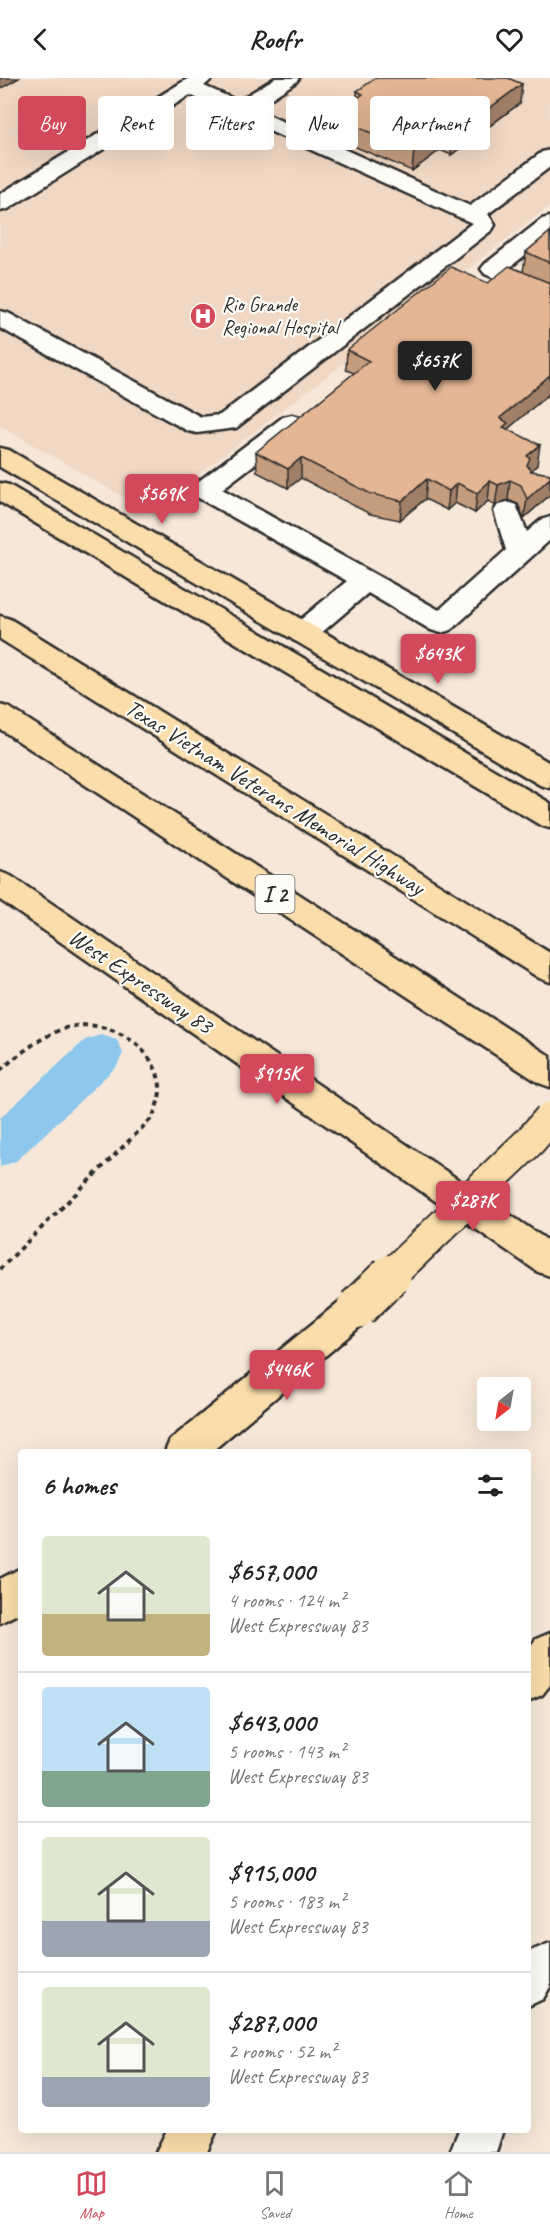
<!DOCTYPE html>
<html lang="en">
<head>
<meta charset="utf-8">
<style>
  :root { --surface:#fff; --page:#f2f2f2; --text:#222; --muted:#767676; --line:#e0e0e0; --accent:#d1495b }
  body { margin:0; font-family:Caveat,sans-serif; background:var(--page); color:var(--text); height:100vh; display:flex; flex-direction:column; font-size:22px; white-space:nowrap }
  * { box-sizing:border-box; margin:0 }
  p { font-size:20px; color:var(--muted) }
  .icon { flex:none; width:33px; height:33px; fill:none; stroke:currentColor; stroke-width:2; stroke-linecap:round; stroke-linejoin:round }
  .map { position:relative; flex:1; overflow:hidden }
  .drawer { position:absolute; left:18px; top:1371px; width:513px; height:684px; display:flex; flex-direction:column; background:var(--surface); border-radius:6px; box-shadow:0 6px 24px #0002 }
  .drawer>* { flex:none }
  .banner { position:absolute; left:18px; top:18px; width:514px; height:54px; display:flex; gap:12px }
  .needle { width:39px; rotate:211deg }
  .controls { position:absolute; left:477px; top:1299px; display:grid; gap:12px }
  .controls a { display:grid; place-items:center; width:54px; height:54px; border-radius:6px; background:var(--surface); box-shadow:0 6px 24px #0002; font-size:30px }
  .price { position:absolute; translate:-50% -51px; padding:0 14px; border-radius:6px; background:var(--accent); color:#fff; font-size:20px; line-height:39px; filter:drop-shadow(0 2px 3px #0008) }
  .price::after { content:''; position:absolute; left:50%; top:36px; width:18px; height:14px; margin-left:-9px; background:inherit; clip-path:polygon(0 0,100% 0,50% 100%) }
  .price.current { background:#222; color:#fff }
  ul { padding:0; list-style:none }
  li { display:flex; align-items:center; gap:18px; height:150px; padding:0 24px }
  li+li { border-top:2px solid var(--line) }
  li span { display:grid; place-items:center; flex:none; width:168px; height:120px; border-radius:6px; color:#555 }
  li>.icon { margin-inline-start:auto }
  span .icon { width:72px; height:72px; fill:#fffc; stroke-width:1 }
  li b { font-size:26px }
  h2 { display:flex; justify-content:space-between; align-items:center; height:72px; padding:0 24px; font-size:26px }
  .tag { padding:0 21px; border-radius:6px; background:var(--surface); box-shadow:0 6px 24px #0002; font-size:21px; line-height:54px }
  .tag.current { background:var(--accent); color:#fff }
  header { display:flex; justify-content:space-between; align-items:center; height:78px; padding:0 24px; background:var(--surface); font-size:27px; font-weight:600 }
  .dock { display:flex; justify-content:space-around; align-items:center; height:84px; border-top:2px solid var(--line); background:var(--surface); font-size:16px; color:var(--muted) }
  .dock a { display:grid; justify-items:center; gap:3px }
  .dock .current { color:var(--accent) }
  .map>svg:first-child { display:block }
  .built { fill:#f1d8c4 }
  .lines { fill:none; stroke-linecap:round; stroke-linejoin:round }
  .canal { fill:#8dc8ec; fill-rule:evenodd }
  .minor-casing { stroke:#2b2b2b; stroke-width:5 }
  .major-casing { stroke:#2b2b2b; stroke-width:5 }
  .highway-casing { stroke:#2b2b2b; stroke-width:5 }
  .path { stroke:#2b2b2b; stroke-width:4; stroke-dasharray:5 4.5; stroke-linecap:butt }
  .minor { fill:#fdfcf7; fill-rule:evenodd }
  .major { fill:#faddab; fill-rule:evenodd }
  .highway { fill:#faddab; fill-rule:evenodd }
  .major-bridge-far1-casing { stroke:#2b2b2b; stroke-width:35; stroke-linecap:butt }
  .major-bridge-casing { stroke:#2b2b2b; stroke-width:44; stroke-linecap:butt }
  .major-bridge-far1 { stroke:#faddab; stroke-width:31 }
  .major-bridge { stroke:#faddab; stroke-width:40 }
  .wall { fill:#c49d7f; stroke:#2b2b2b; stroke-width:1.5 }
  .shaded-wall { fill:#a07f68; stroke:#2b2b2b; stroke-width:1.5 }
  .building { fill:#e4b694; stroke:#2b2b2b; stroke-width:1.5 }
  .labels { text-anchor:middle; stroke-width:4.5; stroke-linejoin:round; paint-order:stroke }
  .far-poi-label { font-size:20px; fill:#2b2b2b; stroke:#fdfcf7; text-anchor:start }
  .shield { fill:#fdfcf7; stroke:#6a6a68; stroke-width:1.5 }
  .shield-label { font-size:22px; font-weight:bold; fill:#2b2b2b }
  .street-label { font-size:24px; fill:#2b2b2b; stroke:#fdfcf7 }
</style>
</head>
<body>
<header><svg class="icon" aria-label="back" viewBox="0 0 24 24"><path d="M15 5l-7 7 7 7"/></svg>Roofr<svg class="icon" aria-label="heart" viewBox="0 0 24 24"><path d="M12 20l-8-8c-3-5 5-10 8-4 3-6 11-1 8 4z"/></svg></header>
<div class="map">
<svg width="550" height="2074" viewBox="0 0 550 2074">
  <rect width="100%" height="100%" fill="#f6e7d9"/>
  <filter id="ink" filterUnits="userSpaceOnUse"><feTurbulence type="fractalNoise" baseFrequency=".0167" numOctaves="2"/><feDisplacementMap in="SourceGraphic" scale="12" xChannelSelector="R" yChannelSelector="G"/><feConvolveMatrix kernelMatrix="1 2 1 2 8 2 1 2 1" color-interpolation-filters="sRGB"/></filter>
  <g filter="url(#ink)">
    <!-- built -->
    <path class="built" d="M0,0h550v128l-401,306 -149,-86z"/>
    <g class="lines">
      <!-- canal -->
      <path class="canal" d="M101,957l16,5 6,13 -6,13 -101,95 -16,6v-49l85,-78z"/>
      <!-- minor casing -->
      <g class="minor-casing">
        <path id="minor" d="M189,0h24l-9,8 34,15 37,-23h24l-3,4 -41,27 215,97 72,-54 8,-2v17l-62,47 7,11 -3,5 -256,198 -39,5 -9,-2 -188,-103v-17l8,2 193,104 19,-2 252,-192 -282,-128 -182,114 -8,2v-17z
          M550,139v18l-41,33 41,18v16l-65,-28 -4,-5 4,-5 57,-45z
          M292,337l9,2 3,6 -3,6 -79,60 217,121 67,-60 -12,-39 4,-6 9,-3 9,3 11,27 14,-12 9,-3v23l-99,90 -10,3 -10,-3 -63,-37 -55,47 -10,3 -10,-3 -4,-7 4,-7 54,-45 -152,-85 -4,-6 4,-6 88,-67z
          M550,1865v44l-7,12 -15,7v-54z
          M459,2052h44l-7,22h-46z"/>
      </g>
      <!-- major casing -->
      <g class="major-casing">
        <path id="major" d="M0,370l9,2 541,313v25l-10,-3 -540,-318z
          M0,794l11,4 539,366v34l-12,-4 -538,-372z
          M357,1214l12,5 6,11 -6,11 -158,133h-46l5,-12 175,-143z
          M21,1490v44l-21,11v-44z
          M550,1555v52l-8,10 -14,6v-52l8,-10z
          M167,2052h50l-10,22h-51z"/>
      </g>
      <!-- highway casing -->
      <g class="highway-casing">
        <path id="highway" d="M0,405l9,2 541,318v25l-10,-3 -540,-323z
          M0,538l10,3 540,334v29l-11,-4 -539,-339z
          M0,627l10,3 540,348v31l-11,-4 -539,-354z"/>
      </g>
      <!-- path -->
      <path class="path" d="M0,992c20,-16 41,-34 66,-42 39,-12 89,16 94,58 1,10 -4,21 -7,31l-153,152"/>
      <!-- minor -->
      <use href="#minor" class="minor"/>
      <!-- major -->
      <use href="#major" class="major"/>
      <!-- highway -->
      <use href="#highway" class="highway"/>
      <!-- major-bridge-far1 casing -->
      <g class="major-bridge-far1-casing">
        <path id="major-bridge-far1" d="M390,1198l140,-135 20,-23"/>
      </g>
      <!-- major-bridge casing -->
      <g class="major-bridge-casing">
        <path id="major-bridge" d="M357,1230l34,-33"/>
      </g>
      <!-- major-bridge-far1 -->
      <use href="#major-bridge-far1" class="major-bridge-far1"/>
      <!-- major-bridge -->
      <use href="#major-bridge" class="major-bridge"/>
    </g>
    <!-- wall -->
    <path class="wall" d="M357,13l163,12 -69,52 -11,-5 -28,21 -82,-35 1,-20 26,-18z
      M550,154v161l-43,36 30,36 -6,6 19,3v21l-26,23 -6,-14 -10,-4 -13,5 -7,-4 -13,12 -20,-10 -8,7 -22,-11 -25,21 -30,-6 -69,-36 -13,10 -31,-16 -1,-20 98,-79 -8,-3 1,-20 141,-67 35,-11 3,-20z"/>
    <!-- shaded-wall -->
    <path class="shaded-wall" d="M0,0h19l-19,11z
      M522,6l-2,19 -69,52 2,-20z
      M442,53l-2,19 -28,21 2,-20z
      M550,297v18l-42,36 -2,13 -6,-24z
      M540,367l-3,20 -9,8 -1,-17z
      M301,380v20l-13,10v-19z
      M550,400v17l-26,23 3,-19z
      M427,401l-2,20 -25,21 2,-19z
      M510,402l-2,20 -13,5 3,-20z
      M490,403l-2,20 -13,12 2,-20z
      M457,405l-2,20 -8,7 2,-19z"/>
    <!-- building -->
    <path class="building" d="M376,0h132l14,6 -69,51 -11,-4 -28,20 -83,-35 32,-22 -6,-3z
      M550,154v31l-24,-11z
      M509,188l41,17v92l-50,43 8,5 -5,4 37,18 -13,11 3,2 -3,7 4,6 19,3v4l-23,21 -6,-14 -11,-5 -12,5 -8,-4 -13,12 -20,-10 -8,8 -22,-12 -25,22 -31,-7 -70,-36 -13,11 -32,-17 113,-91 -22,-11 104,-83 37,16z"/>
  </g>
  <!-- icons -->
  <defs>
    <g id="hospital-disc" transform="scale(1.35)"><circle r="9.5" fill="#d1495b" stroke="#fdfcf7"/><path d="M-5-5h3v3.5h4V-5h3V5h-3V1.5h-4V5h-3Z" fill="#fff"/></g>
  </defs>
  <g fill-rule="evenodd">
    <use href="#hospital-disc" x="203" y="238"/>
  </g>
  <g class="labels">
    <!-- far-poi labels -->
    <g class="far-poi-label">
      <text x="222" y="233">Rio Grande<tspan x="222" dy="23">Regional Hospital</tspan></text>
    </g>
    <!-- shield labels -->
    <rect class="shield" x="255.5" y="797" width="39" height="38" rx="4.5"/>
    <g class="shield-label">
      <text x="275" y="824">I 2</text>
    </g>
    <!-- street labels -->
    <g class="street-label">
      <text transform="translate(275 719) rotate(32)" y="8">Texas Vietnam Veterans Memorial Highway</text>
      <text transform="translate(141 903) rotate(34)" y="8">West Expressway 83</text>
    </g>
  </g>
</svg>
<div class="controls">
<a><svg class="needle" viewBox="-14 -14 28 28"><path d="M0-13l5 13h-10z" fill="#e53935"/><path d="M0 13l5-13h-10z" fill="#767676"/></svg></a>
</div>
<b class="price current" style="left:435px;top:314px">$657K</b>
<b class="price" style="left:162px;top:447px">$569K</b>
<b class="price" style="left:438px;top:607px">$643K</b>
<b class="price" style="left:277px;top:1027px">$915K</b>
<b class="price" style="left:473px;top:1154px">$287K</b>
<b class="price" style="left:287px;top:1323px">$446K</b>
<div class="banner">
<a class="tag current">Buy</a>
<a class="tag">Rent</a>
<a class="tag">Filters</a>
<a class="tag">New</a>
<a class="tag">Apartment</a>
</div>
<section class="drawer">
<h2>6 homes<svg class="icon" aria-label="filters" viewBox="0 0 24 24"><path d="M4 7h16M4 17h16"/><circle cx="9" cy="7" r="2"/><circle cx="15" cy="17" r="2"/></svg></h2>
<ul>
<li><span style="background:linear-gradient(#dfe7d0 65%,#c2b280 0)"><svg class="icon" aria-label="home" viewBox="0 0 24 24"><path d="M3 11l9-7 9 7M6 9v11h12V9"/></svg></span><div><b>$657,000</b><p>4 rooms · 124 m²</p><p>West Expressway 83</p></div></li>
<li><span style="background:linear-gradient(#bfe0f5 70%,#7fa58c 0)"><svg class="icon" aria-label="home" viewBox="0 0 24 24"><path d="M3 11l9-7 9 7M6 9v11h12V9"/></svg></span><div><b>$643,000</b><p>5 rooms · 143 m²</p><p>West Expressway 83</p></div></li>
<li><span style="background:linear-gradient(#dfe7d0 70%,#9aa5b1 0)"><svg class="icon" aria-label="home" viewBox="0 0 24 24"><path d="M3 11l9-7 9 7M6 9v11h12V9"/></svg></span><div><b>$915,000</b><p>5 rooms · 183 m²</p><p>West Expressway 83</p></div></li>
<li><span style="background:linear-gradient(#dfe7d0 75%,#9aa5b1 0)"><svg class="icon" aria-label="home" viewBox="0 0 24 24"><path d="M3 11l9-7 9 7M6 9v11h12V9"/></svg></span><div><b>$287,000</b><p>2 rooms · 52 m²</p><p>West Expressway 83</p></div></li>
</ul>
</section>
</div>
<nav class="dock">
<a class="current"><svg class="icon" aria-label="map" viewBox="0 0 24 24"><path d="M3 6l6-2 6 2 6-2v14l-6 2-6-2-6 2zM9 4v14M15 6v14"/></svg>Map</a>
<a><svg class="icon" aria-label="saved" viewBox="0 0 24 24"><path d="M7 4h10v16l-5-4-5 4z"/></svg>Saved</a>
<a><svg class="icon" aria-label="home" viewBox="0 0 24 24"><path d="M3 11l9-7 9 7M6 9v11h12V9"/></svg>Home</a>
</nav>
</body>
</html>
